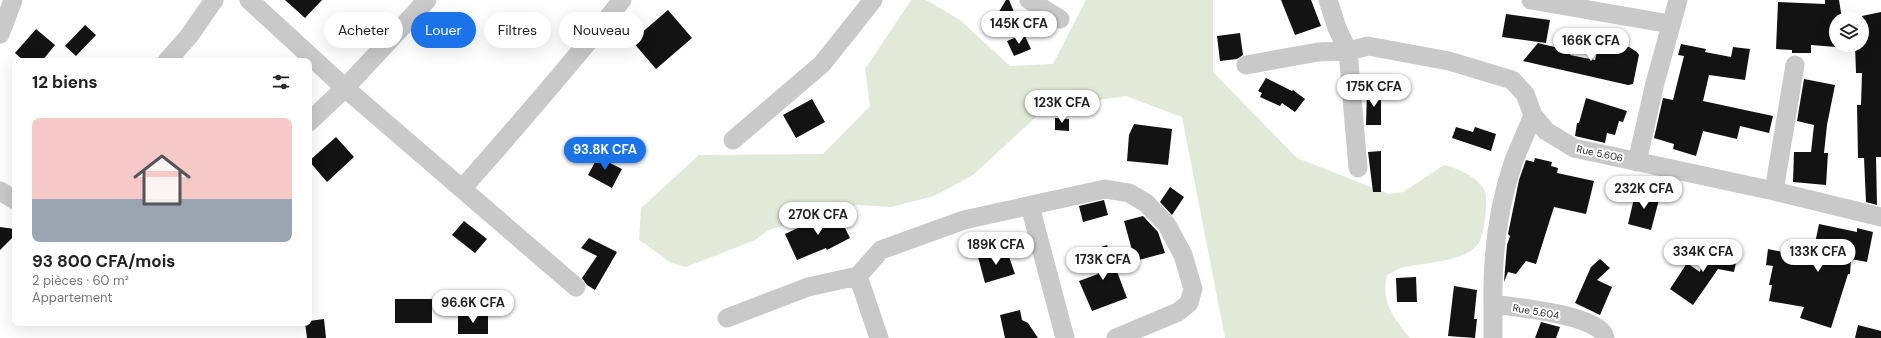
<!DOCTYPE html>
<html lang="fr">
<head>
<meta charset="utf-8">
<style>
  :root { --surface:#fff; --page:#f2f2f2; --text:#222; --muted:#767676; --line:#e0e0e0; --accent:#1a73e8 }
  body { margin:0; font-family:"DM Sans",sans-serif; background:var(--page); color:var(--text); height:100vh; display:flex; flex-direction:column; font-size:15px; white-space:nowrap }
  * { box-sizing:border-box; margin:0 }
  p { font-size:13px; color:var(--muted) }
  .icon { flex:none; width:22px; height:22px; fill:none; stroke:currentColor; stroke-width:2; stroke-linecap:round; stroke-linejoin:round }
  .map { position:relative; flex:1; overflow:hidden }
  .side { position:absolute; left:12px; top:58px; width:300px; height:268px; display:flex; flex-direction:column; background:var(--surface); border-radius:8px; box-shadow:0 4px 16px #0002 }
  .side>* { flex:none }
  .hud { position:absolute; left:324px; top:12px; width:380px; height:36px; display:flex; gap:8px }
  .controls { position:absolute; left:1829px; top:12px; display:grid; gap:8px }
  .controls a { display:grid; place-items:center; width:40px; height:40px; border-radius:50%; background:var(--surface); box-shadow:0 4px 16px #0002; font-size:20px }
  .price { position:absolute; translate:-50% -34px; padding:0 9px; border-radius:14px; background:#fff; color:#222; font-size:13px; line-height:26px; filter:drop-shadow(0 1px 2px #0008) }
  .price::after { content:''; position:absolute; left:50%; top:24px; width:12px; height:9px; margin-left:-6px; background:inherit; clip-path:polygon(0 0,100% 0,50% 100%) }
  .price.active { background:var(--accent); color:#fff }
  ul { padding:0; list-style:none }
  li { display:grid; align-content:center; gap:8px; height:212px; padding:0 20px }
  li+li { border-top:1px solid var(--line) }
  li span { display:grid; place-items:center; height:124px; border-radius:8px; color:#555 }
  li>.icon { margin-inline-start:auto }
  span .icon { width:72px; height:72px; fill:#fffc; stroke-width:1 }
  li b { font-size:17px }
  h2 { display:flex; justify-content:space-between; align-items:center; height:48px; padding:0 20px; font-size:17px }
  .chip { padding:0 14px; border-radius:18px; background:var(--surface); box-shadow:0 4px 16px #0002; font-size:14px; line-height:36px }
  .chip.active { background:var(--accent); color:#fff }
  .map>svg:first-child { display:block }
  .green { fill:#e3e9d9 }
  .building { fill:#131313 }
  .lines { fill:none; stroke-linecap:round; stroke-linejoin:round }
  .minor { stroke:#c9c9c9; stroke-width:19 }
  .labels { text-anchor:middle; stroke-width:4; stroke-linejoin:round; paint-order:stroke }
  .street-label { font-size:10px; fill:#2c2c2c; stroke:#fff }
</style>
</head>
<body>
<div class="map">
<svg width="1881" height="338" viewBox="0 0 1881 338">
  <rect width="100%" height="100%" fill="#fff"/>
  <!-- green -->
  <path class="green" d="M911,0h15l34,20 50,46 43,-2 33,-64h127v72l84,86 92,36 14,-2 41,-27c14,3 44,16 42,34 0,10 -1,29 -5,39 -8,25 -59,24 -80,30 -5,1 -9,5 -14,7 -6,28 6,42 23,63h-185l-43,-221 -56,-21 -80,12 -73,67 -39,21 -43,11 -34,-2 -88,25 -14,10 -69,27 -14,-4 -33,-23 2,-32 58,-53 124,-1 47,-48 -5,-37z"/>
  <!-- building -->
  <path class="building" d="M285,0h37l-17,18z
    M1006,0h3l5,12 -12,20 -11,-7z
    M1281,0h30l10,26 -26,9z
    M1825,0h14l3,19h-6v28l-25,-2v8h-19v-3l-16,-1 2,-47 47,2z
    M668,10l24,28 -36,31 -24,-28z
    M1881,12v145h-5l1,48 -11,-3 -2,-44h-6l-1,-53h4l1,-32h-6l-1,-28h7v-29z
    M1506,14l44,6 -4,23 -44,-6z
    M85,25l11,10 -20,21 -11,-10z
    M36,29l19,16 -13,16h-18l-9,-8z
    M1240,33l3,22 -6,4 -17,2 -3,-25z
    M1024,34l7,15 -17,7 -7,-15z
    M1538,43l33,8 -1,4 25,5 3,-11 3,-5 5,-1 23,4 8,5 2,3 -6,29 -5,1 -105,-24z
    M1681,44l25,5 -1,3 26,5 2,-10 17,2 -5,31 -36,-5 -6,26 70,15 -4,17 -29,-7 -3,13 -34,-8 -7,25 -23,-7 1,-5 -20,-6 9,-40 10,2 11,-44 -6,-1z
    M1266,78l26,13 1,-1 12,9 -10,13 -13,-9 -2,3 -20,-9 2,-4 -4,-2z
    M1804,79l31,6 -8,40 -3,28h4l-2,32 -33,-3 1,-30h17l3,-27 -17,-4z
    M1367,90h14v35h-15z
    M1586,98l41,13 -4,11 -4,-1 -4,14 -8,-2 -2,10 -30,-7 2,-13h2z
    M812,99l13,23 -29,16 -13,-23z
    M1055,118l14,1v12l-14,-1z
    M1134,124l38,5 -4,36 -41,-4 2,-26z
    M1456,127l17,5 2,-5 21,7 -5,17 -39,-13z
    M336,137l18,20 -27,25 -18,-21z
    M1381,151v41h-8l-5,-40z
    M600,153l10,5 -2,4 14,7 -10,19 -24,-13z
    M1535,158l17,4 -1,4 7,2 -1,5 37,8 -8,33 -32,-7 -18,57 -10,-3 -10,13 -8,-2 -4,10 3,-37 3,-9 -2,-2 11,-54 7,-20 8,2z
    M1170,187l14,10 -12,18 -12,-13z
    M1636,190l24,6 -9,34 -23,-6z
    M1104,200l4,15 -25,7 -4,-16z
    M836,210l14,28 -23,12 -1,-2 -29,12 -12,-26z
    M1143,216l15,16 7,21 -30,8 -11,-40z
    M464,221l23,18 -12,14 -23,-18z
    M1819,224l38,8v-4l16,4 -6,30 -16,-3 -1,15h-2l-17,54 -31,-10 4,-11 -35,-6 3,-16h-3l4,-19 -7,-1 2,-16 44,9z
    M0,227l15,2v6l-15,15z
    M589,238l28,14 -22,38 -8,-5 -5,-7 15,-22 -16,-8z
    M1107,245l20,53 -35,13 -13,-30 19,-7 -9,-23z
    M1705,246l33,7 -4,19 -16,-3 -25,36 -23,-16 17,-26 13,9z
    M1006,248l9,26 -30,9 -7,-26z
    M1600,259l10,9 -13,12 15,7 -12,28 -25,-12 16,-36z
    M1416,277l1,25h-20l-1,-24z
    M1454,286l23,4 -3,29h3l-2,19 -27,-2z
    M395,299h37v24h-37z
    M1020,310l2,10 6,3 10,15h-33l-5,-23z
    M458,314h30v20h-30z
    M324,319l2,19h-19l-2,-15h4v-2z
    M1541,322l19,5 -4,11h-21z
    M1858,325l23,6v7h-26z"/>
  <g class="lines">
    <!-- minor -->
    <path class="minor" d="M249,0l96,88 231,199
      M1029,0l31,19
      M1531,0l139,24
      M0,34l13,-34
      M167,61l22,-25 25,-36
      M1246,65l72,-13 30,-1 -11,-23 -9,-28
      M309,122l36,-34 82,-88
      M733,140l89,-76 51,-64
      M1637,162l18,-79 23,-83
      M1358,168l-10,-117 20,-5 81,15 63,19 13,14 8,21 13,16 28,17 200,43 107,26
      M462,189c54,-62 109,-124 160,-189
      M0,191l15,9
      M1774,191l21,-126
      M1030,206l35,132
      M858,276l21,62
      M1493,304c-1,-48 5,-96 20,-141 6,-16 14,-32 20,-48
      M727,318l81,-31 50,-11 23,-26 83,-30 141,-31 24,4 17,10 21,22 16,30 10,34 -4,14 -11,9 -62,26
      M1493,338v-34c20,3 109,11 112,34"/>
  </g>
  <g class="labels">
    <!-- street labels -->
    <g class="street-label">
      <text transform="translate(1600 153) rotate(12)" y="4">Rue 5.606</text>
      <text transform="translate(1536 311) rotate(10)" y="4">Rue 5.604</text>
    </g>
  </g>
</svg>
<div class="controls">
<a><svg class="icon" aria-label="layers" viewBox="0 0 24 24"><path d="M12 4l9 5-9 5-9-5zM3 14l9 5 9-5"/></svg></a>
</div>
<b class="price" style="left:1019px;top:45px">145K CFA</b>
<b class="price" style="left:1591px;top:62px">166K CFA</b>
<b class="price" style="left:1374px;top:108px">175K CFA</b>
<b class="price" style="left:1062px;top:124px">123K CFA</b>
<b class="price active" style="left:605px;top:171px">93.8K CFA</b>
<b class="price" style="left:1644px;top:210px">232K CFA</b>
<b class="price" style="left:818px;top:236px">270K CFA</b>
<b class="price" style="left:996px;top:266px">189K CFA</b>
<b class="price" style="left:1703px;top:273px">334K CFA</b>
<b class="price" style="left:1818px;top:273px">133K CFA</b>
<b class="price" style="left:1103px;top:281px">173K CFA</b>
<b class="price" style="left:473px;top:324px">96.6K CFA</b>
<div class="hud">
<a class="chip">Acheter</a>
<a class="chip active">Louer</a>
<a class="chip">Filtres</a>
<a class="chip">Nouveau</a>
</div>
<section class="side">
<h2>12 biens<svg class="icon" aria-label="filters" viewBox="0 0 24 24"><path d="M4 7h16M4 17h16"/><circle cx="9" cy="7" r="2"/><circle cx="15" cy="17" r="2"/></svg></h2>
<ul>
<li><span style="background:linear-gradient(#f6c9c9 65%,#9aa5b1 0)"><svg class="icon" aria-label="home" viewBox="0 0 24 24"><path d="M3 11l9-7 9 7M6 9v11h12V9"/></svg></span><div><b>93 800 CFA/mois</b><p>2 pièces · 60 m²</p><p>Appartement</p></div></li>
</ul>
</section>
</div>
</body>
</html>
